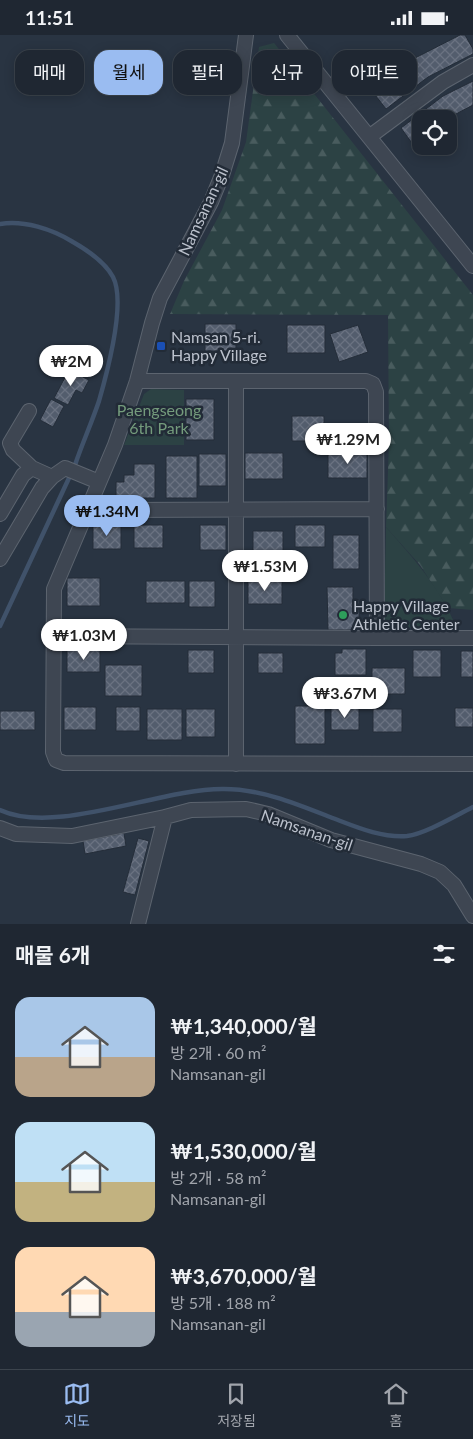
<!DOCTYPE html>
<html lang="ko">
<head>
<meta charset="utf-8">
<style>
  :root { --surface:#1f2732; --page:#2c333e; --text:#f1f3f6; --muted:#a1a5ac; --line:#3c444d; --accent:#9abcf1 }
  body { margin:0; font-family:Lato,"Noto Sans KR",sans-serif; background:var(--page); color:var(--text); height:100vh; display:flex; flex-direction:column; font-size:19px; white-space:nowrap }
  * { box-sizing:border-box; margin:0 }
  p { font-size:16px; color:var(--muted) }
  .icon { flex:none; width:28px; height:28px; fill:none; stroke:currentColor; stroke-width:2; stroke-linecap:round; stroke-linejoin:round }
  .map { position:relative; height:889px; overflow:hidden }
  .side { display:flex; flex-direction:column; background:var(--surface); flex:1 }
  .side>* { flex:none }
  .hud { position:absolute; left:15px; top:15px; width:444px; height:45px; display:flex; gap:10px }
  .tools { position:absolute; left:412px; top:75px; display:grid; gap:10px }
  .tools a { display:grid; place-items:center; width:45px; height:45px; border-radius:10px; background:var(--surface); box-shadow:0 2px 12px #0003,0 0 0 1px var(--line); font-size:25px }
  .price { position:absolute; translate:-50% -42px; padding:0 11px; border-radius:18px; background:#fff; color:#222; font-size:16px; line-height:32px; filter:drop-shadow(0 1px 2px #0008) }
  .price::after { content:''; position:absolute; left:50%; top:30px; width:15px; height:11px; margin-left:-8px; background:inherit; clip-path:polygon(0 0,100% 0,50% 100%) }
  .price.on { background:var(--accent); color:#111 }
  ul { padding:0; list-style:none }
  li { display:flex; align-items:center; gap:15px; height:125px; padding:0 15px }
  li span { display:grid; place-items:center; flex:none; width:140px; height:100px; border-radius:15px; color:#555 }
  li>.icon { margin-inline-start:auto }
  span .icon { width:60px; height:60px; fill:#fffc; stroke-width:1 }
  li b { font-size:21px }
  h2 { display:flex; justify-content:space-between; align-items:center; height:60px; padding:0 15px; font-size:21px }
  .pill { padding:0 18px; border-radius:15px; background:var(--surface); box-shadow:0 2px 12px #0003,0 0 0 1px var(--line); font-size:18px; line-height:45px }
  .pill.on { background:var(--accent); color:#111 }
  .status { display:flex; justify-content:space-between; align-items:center; height:35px; padding:0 25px; background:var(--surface); direction:ltr }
  .status svg { height:14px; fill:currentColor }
  .dock { display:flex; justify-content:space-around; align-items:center; height:70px; border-top:1px solid var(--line); background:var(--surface); font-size:14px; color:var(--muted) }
  .dock a { display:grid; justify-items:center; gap:2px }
  .dock .on { color:var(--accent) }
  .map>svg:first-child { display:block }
  .green { fill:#2c4244 }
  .forest { fill:url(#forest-firs) }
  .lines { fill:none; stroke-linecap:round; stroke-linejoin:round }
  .stream { stroke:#40526a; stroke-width:4.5 }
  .building { fill:url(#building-cross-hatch); stroke:#242d39 }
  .minor-casing { stroke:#5c646f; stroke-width:16 }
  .minor { stroke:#3e4652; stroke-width:14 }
  .transit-dot { fill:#1a4fb4; stroke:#222b37; stroke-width:2 }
  .leisure-dot { fill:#2e9e5b; stroke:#222b37; stroke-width:2 }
  .labels { text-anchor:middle; stroke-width:5; stroke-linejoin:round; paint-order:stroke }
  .street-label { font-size:16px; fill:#bbc1cc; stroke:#222b37 }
  .poi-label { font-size:16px; fill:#bbc1cc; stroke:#222b37; text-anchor:start }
  .park-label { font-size:16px; fill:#749b7c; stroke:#222b37 }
</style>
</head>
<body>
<div class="status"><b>11:51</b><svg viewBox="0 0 49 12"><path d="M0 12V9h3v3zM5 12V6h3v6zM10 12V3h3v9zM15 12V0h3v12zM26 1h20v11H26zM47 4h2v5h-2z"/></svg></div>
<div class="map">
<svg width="473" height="889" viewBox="0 0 473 889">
  <defs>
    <pattern id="forest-firs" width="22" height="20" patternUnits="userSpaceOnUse" patternTransform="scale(1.25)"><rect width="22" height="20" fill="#2c4244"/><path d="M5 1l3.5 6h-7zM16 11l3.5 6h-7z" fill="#495c5e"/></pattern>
    <pattern id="building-cross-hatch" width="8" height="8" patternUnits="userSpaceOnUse" patternTransform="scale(1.25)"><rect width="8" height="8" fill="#535d6d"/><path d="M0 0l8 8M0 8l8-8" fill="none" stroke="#6a7281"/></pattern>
  </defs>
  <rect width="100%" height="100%" fill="#293442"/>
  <!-- green -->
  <path class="green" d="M151,354l33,1v55h-60l20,-51z
    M386,492c27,31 55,61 70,100l-62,1 -10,-7z"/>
  <!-- forest -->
  <path class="forest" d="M274,8l199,252v315l-25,-2 -28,-43 -34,-38 3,-84 -1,-128 -218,-1 14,-33 38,-71 24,-68 13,-95z"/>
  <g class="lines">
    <!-- stream -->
    <path class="stream" d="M0,189c24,-4 52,5 73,18 14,8 32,20 40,35 13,25 -6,96 -14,124 -7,21 -17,43 -24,64
      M0,591l69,-148
      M0,775c56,26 161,-22 224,-21 37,0 73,15 106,28 24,9 50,21 77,19 18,-2 48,-20 66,-29"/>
  </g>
  <!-- building -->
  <path class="building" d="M460,0h5l8,14v5l-45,23 -42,32 -14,-18 43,-33z
    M473,46v24l-17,9 -7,5h-28v21l-7,6 -13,-18 42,-32z
    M205,289h31v27h-31z
    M287,290h38v28h-38z
    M358,290l10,27 -29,10 -9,-28z
    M75,314l19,10 -8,17 -20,-11z
    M69,335l20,10 -7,13 -6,-3 -8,15 -14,-7z
    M51,364l13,7 -11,21 -13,-7z
    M186,364h28v41h-28z
    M292,381h32v25h-32z
    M328,417h39v26h-39z
    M245,418h38v26h-38z
    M199,419h27v32h-27z
    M166,421h31v42h-31z
    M134,429h21v34h-39v-16h8v-7h10z
    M93,489h28v25h-28z
    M134,490h29v23h-29z
    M200,490h26v25h-26z
    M295,490h30v22h-30z
    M253,496h30v25h-30z
    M333,500h26v34h-26z
    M67,543h33v28h-33z
    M248,545h34v24h-34z
    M146,546h39v22h-39z
    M189,546h26v26h-26z
    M327,552h26v13h6v30h-31z
    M67,614h33v23h-33z
    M342,614h24v26h-31v-22h7z
    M188,615h26v23h-26z
    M413,615h28v27h-28z
    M461,616h12v26h-12z
    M258,618h25v20h-25z
    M105,630h37v31h-37z
    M372,633h33v26h-33z
    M295,671h30v38h-30z
    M64,672h32v23h-32z
    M116,672h24v24h-24z
    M331,673h28v22h-28z
    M455,673h18v19h-18z
    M147,674h35v31h-35z
    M186,674h29v28h-29z
    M373,674h29v23h-29z
    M0,676h35v19h-35z
    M124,798l2,13 -41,8 -2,-13z
    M138,803l11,3 -14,54 -12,-3z"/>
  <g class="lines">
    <!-- minor casing -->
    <g class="minor-casing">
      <path id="minor" d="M246,0l-14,108 -10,32 -11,27 -51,96 -8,25 -15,58 -22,64 -61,144 -1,163 3,8 8,3 409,1
        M287,0l186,231
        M369,102l74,-55 30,-17
        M137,346h229l7,3 3,8 1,246h96
        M236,346v383
        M29,376l-19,32 3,7 19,18
        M91,466l25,9 261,-1
        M0,479l23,-39 9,-7 20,9 13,-9 34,14
        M0,524l42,-71 10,-11
        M54,601l323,2
        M0,793l16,6 56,2 93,-19 26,-7 55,-1 22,5 63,26 90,24 19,8 14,13 19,31
        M138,889l27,-107"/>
    </g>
    <!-- minor -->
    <use href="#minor" class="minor"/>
  </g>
  <!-- markers -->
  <rect class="transit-dot" x="156" y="306" width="10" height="10" rx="2.5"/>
  <circle class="leisure-dot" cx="343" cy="580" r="5"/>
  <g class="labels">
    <!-- street labels -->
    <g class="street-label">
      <text transform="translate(203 176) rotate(-65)" y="6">Namsanan-gil</text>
      <text transform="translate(307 795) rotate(19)" y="6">Namsanan-gil</text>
    </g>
    <!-- poi labels -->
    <g class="poi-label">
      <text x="171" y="308">Namsan 5-ri.<tspan x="171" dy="18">Happy Village</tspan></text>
      <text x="353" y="577">Happy Village<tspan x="353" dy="18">Athletic Center</tspan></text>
    </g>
    <!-- park labels -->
    <g class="park-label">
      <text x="159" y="381">Paengseong<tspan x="159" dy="18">6th Park</tspan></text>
    </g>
  </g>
</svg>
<div class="tools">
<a><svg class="icon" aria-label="locate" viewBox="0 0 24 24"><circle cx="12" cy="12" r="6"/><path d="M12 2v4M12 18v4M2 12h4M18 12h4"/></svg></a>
</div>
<b class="price" style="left:71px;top:352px">₩2M</b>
<b class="price" style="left:348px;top:430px">₩1.29M</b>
<b class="price on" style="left:107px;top:502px">₩1.34M</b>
<b class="price" style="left:265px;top:557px">₩1.53M</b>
<b class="price" style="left:84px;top:626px">₩1.03M</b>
<b class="price" style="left:345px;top:684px">₩3.67M</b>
<div class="hud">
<a class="pill">매매</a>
<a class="pill on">월세</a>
<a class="pill">필터</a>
<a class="pill">신규</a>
<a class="pill">아파트</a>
</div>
</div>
<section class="side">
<h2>매물 6개<svg class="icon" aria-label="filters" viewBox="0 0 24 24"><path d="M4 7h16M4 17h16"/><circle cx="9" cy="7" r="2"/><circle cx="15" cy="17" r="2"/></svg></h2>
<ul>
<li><span style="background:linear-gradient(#a9c7e8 60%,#b9a48a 0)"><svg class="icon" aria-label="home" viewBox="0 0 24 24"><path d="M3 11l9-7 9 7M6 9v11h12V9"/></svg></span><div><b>₩1,340,000/월</b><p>방 2개 · 60 m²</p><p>Namsanan-gil</p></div></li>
<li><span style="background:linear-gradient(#bfe0f5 60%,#c2b280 0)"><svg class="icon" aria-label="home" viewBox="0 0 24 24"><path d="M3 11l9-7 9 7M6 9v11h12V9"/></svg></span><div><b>₩1,530,000/월</b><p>방 2개 · 58 m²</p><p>Namsanan-gil</p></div></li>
<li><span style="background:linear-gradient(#ffd9b3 65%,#9aa5b1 0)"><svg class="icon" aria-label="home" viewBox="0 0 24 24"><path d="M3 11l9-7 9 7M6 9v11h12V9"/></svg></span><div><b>₩3,670,000/월</b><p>방 5개 · 188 m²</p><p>Namsanan-gil</p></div></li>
</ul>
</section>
<nav class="dock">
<a class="on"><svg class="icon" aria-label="map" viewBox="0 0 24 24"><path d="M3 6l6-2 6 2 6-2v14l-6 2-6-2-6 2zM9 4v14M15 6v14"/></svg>지도</a>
<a><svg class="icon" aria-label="saved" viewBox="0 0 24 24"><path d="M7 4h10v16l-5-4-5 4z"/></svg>저장됨</a>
<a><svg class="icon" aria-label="home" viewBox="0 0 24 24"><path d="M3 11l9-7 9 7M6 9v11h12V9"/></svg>홈</a>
</nav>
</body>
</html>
